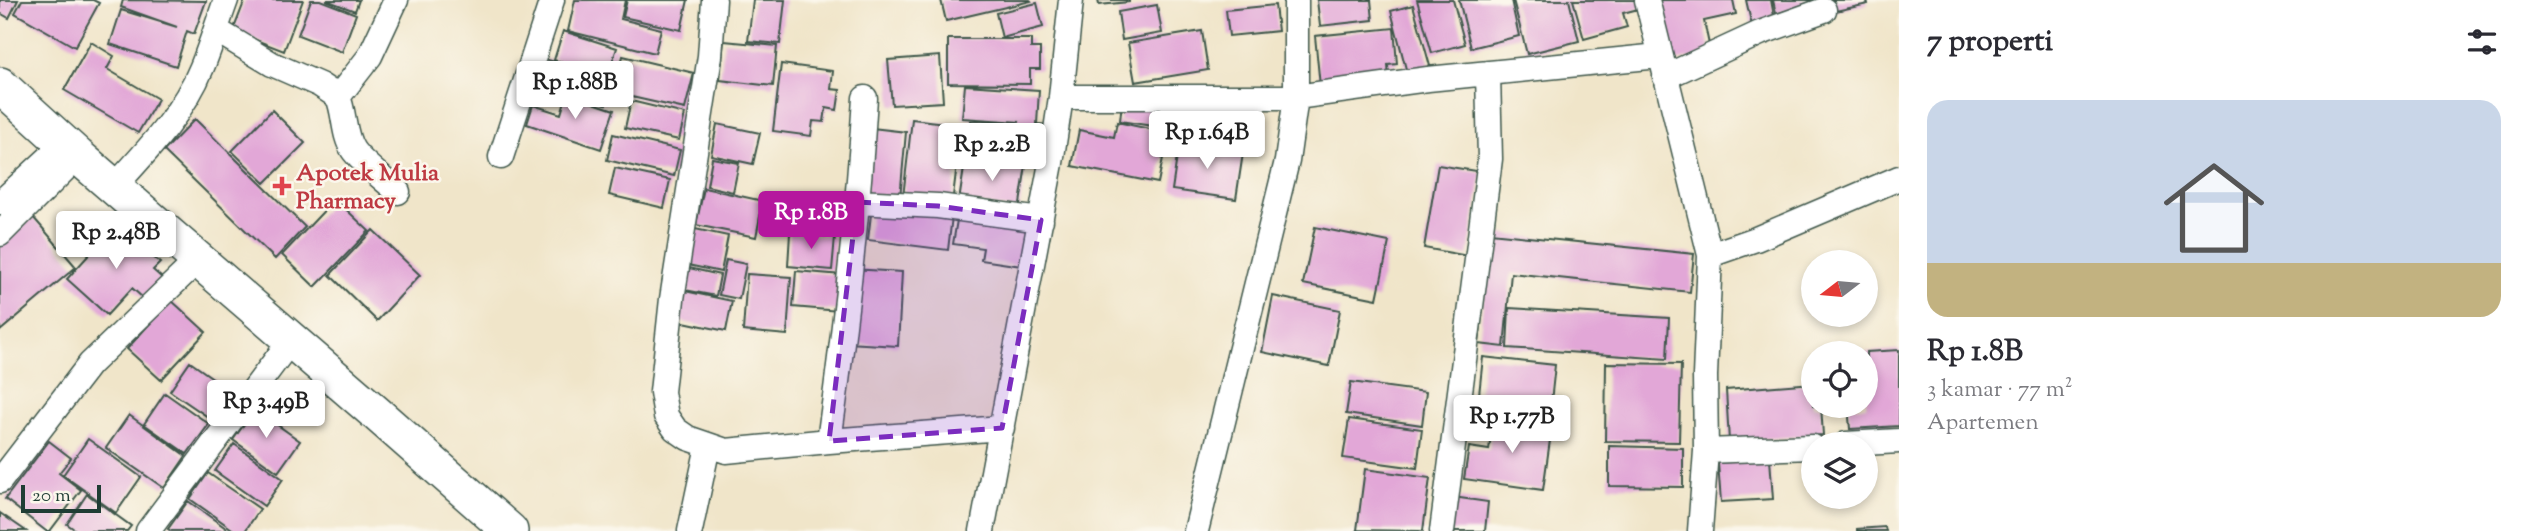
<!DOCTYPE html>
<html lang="id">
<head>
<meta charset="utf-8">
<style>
  :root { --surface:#fff; --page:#f2f2f3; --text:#2b2b33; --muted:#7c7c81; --accent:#b5179e }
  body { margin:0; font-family:"Sorts Mill Goudy",serif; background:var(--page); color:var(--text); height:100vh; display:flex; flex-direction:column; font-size:26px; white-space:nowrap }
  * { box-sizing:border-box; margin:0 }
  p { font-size:23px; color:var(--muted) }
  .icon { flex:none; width:38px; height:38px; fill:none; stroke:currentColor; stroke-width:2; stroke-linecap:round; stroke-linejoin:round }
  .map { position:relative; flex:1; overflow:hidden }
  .side { display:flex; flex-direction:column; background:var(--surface); width:630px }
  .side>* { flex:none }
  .needle { width:46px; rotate:254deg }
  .buttons { position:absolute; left:1801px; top:250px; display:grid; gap:14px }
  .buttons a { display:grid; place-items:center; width:77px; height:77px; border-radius:50%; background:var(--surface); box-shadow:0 4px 10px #0003; font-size:35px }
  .scale { position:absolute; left:21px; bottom:18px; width:80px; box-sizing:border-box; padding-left:7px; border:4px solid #1f3d34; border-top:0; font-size:19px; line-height:24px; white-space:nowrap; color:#1f3d34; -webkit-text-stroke:5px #fbf7ec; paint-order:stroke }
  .price { position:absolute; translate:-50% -60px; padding:0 16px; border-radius:7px; background:#fff; color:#222; font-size:23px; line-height:46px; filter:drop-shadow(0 2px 4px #0008) }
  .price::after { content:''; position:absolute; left:50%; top:42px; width:21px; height:16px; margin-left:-10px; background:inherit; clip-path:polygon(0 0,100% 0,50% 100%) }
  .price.selected { background:var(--accent); color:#fff }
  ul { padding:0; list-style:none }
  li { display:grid; align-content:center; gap:14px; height:371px; padding:0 28px }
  li span { display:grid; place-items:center; height:217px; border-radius:21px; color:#555 }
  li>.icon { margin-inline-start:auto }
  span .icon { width:126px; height:126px; fill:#fffc; stroke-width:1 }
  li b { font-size:30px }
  h2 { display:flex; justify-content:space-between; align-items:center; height:84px; padding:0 28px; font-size:30px }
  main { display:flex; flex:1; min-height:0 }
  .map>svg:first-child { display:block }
  .building { fill:#e2a7d7 }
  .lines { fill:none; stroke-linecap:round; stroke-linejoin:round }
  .street-casing { stroke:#3e564a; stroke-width:27 }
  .secondary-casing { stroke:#3e564a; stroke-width:38 }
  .street { stroke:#fff; stroke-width:24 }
  .secondary { stroke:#fff; stroke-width:35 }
  .marked { fill:#7b2cbf; fill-opacity:0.2; stroke:#7b2cbf; stroke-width:5; stroke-dasharray:14 9; stroke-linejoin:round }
  .health-dot { fill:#e0444e; stroke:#fbf7ec; stroke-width:2.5 }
  .labels { text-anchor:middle; stroke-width:5; stroke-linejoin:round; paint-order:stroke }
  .health-label { font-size:24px; font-weight:bold; fill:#be3a42; stroke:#fbf7ec; text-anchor:start }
</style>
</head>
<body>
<main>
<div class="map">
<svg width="1899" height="531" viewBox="0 0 1899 531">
  <rect width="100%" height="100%" fill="#fbf7ec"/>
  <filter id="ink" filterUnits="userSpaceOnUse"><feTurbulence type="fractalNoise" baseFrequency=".0143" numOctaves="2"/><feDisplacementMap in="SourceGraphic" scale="14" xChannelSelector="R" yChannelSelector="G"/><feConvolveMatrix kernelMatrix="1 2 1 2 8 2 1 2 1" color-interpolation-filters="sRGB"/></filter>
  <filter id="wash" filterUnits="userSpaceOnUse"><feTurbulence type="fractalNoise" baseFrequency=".00686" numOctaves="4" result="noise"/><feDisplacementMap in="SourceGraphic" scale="28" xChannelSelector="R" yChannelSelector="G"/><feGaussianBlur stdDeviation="1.57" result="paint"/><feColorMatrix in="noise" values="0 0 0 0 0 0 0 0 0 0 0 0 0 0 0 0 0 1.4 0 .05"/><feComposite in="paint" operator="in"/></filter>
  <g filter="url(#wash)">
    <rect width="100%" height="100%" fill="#f0e5c9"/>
    <g id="blocks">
      <!-- building -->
      <path class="building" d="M0,0h18l-9,18 -9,-5z
        M22,0h71l6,3 -24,44 -60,-34z
        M123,0l83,1 -12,33 -7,-3 -11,35 -66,-22 11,-34 56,17 -56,-20z
        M245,0h58l-19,51 -51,-20z
        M311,0h9l36,14 -14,38 -44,-17z
        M326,0h33l-4,11z
        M575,0h50l-4,19 40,10 -6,24 -87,-22z
        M627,0h61l-7,30 -58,-13z
        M753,0h32l-5,44 -32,-3z
        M941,0h89l1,1 -85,20z
        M1098,0h31v2l-30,3z
        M1317,0h54l2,20 -53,6z
        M1417,0h36l12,44 -33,9z
        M1459,0h52l8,36 -48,12z
        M1513,0h56l10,41 -52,13z
        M1573,0h66l3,8 -19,5 4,14 -43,12z
        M1659,0h74l3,14 -32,7 7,33 -40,8z
        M1746,0h25l4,21 -23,5z
        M1773,0h49l-46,14z
        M1828,0h39l1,4 -37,8z
        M1037,3l6,24 -41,11 -6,-25z
        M1157,5l5,28 -40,7 -4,-28z
        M1275,5l3,26 -49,5 -3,-26z
        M1413,5l17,61 -23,7 -16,-62z
        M1394,28l3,36 -9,1 1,14 -69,7 -5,-50z
        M563,31l54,17 -10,29 -53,-17z
        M1202,31l6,39 -73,12 -7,-39z
        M948,39h83v9h9v21h-10v15l-82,-1z
        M724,41l53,5 -4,40 -53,-6z
        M91,42l23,14 -7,13 51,30 -20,34 -74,-43z
        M623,56l71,17 -9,36 -71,-16z
        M940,56l3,46 -51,3 -4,-45z
        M545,59l68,22 -7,23 -68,-23z
        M781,64l52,7 -2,18 9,1 -3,20 -11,-2 -2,14 -11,-1 -2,15 -38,-5z
        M965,85l74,5 -2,34 13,1 -6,39 -78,-12 5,-32 49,2 -58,-4z
        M567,94l47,16 -13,39 -74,-25 6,-19 28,9z
        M631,101l54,13 -6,26 -54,-12z
        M1122,102l53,8 -3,19 -52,-8z
        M1184,106l53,7 -4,35 -53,-7z
        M272,110l33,33 -40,40 -33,-32z
        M195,119l110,108 -30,32 -111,-108z
        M912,119l50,6 -10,79 -49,-7z
        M1117,122l51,11 -10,50 -86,-17 7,-36 35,7z
        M717,124l43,9 -7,31 -42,-9z
        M872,128l34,4 -6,66 -34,-4z
        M613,134l67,16 -6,26 -67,-16z
        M1179,143l64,10 -7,46 -64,-9z
        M966,155l60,10 -7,45 -60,-9z
        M712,158l27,5 -6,29 -26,-6z
        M1438,165l44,7 -14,84 -44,-8z
        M615,168l55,12 -6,28 -55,-13z
        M704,188l59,13 -7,36 -60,-12z
        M335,199l34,32 -54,56 -33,-32z
        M872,206l80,10 -4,34 -80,-10z
        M958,214l70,10 -6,42 -41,-6 2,-12 -30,-4z
        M33,217l43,50 -76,64v-85z
        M117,224l43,39 -7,7 9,8 -19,20 -11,-10 -25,27 -40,-36z
        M1315,227l74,15 -12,57 -74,-15z
        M695,229l33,7 -7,36 -33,-7z
        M373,230l47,45 -43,46 -47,-46z
        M790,233l45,4 -3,33 -44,-4z
        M1490,233l204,21 -4,38 -179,-19 -7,74 -25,-3z
        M726,260l20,4 -7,35 -20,-4z
        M689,268l31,7 -4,21 -31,-6z
        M851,269l51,3 -4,74 -50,-3z
        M796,271l46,4 -3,36 -46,-4z
        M747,274l44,3 -4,58 -44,-4z
        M680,290l52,11 -6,30 -52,-11z
        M1273,296l67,14 -11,56 -67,-14z
        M171,300l35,32 -45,48 -34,-31z
        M1509,308l160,10 -2,41 -160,-11z
        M1899,350v76l-49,3 -2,-23h18v-54z
        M1483,357l72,8 -4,37 -72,-7z
        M190,362l41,29 -20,28 -41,-28z
        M1606,363l75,1 -2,78 -74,-1z
        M1351,382l75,10 -4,33 -76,-11z
        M1813,383v23h8l2,29 -94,6 -3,-51z
        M165,393l44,31 -22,30 -43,-30z
        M255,409l45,32 -22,31 -45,-32z
        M129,415l57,41 -22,32 -58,-40z
        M1493,418l59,8 -9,64 -79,-11 5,-32 20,3z
        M1349,419l73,10 -5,39 -74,-10z
        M88,439l53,38 -25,36 -53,-38z
        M49,441l22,17 -12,15 22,17 -31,41h-4l-41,-32z
        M234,444l49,35 -19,27 -49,-35z
        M1609,446l74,2v39l-74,-1z
        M1770,459l3,40 -52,3 -3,-39z
        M1365,469l65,9 -7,53 -66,-1z
        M208,473l52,36 -15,22h-10l-45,-32z
        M87,494l44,32 -4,5h-50l-10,-7z
        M1453,497l35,5 -3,29h-36z
        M188,501l42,30h-59l-3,-2z
        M0,513l26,18h-26z
        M1885,527l1,4h-29v-2z"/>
    </g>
  </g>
  <g filter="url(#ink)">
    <use href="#blocks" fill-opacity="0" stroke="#3e564a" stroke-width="2"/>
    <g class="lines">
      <!-- street casing -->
      <g class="street-casing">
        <path id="street" d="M714,0l-4,56 -38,243 -10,93 4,24 9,13 13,9 38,13 103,-10 173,-13
          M1647,0l63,255 -5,121 1,75 -6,80
          M216,30l56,34 48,21 18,12 32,-41 26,-56
          M1665,77l95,-44 64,-23
          M338,97c7,16 5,38 15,53 8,12 33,31 45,42
          M1061,97h235l132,-18 231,-23
          M501,157l51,-157
          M115,186c32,-35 69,-74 87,-119 9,-22 16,-45 24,-67
          M857,202l81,4 103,14
          M0,203l64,-59
          M0,234l78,-78
          M1710,255l46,-16 143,-61
          M829,441c16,-114 29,-229 36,-343
          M1846,444l53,-3
          M1706,451l107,-4
          M0,481l90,-117 108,-104
          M148,531l143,-191
          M690,531l18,-85
          M982,531l69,-368 10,-66 10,-97
          M1196,531l91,-370 9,-64v-97
          M1442,531l48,-372 -2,-86"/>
      </g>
      <!-- secondary casing -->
      <g class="secondary-casing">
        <path id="secondary" d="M0,85l78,71 299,258 133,117"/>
      </g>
      <!-- street -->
      <use href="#street" class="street"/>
      <!-- secondary -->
      <use href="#secondary" class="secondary"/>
    </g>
  </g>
  <!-- marked area -->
  <path class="marked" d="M857,202l81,4 103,14 -39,208 -173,13z"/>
  <!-- markers -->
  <path class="health-dot" d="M278.5 175.5h7v7h7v7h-7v7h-7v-7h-7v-7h7z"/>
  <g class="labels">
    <!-- health labels -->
    <g class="health-label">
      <text x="296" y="180">Apotek Mulia<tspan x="296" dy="28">Pharmacy</tspan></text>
    </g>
  </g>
</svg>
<div class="buttons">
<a><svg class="needle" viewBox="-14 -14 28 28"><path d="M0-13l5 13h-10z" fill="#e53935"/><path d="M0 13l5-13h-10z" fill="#7c7c81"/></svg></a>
<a><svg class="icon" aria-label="locate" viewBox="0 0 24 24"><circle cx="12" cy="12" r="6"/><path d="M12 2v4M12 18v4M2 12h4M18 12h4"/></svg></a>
<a><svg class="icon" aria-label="layers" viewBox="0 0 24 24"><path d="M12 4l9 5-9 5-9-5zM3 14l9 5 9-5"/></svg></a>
</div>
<div class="scale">20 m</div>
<b class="price" style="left:575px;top:121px">Rp 1.88B</b>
<b class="price" style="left:1207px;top:171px">Rp 1.64B</b>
<b class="price" style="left:992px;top:183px">Rp 2.2B</b>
<b class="price selected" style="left:811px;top:251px">Rp 1.8B</b>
<b class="price" style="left:116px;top:271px">Rp 2.48B</b>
<b class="price" style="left:266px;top:440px">Rp 3.49B</b>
<b class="price" style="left:1512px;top:455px">Rp 1.77B</b>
</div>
<section class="side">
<h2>7 properti<svg class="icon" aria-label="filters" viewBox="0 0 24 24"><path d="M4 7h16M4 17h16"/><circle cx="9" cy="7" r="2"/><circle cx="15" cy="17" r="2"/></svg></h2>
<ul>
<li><span style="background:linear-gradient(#c9d6e8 75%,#c2b280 0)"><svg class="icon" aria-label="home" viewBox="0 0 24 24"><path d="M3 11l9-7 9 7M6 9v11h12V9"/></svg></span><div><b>Rp 1.8B</b><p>3 kamar · 77 m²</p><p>Apartemen</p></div></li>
</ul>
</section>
</main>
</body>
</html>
